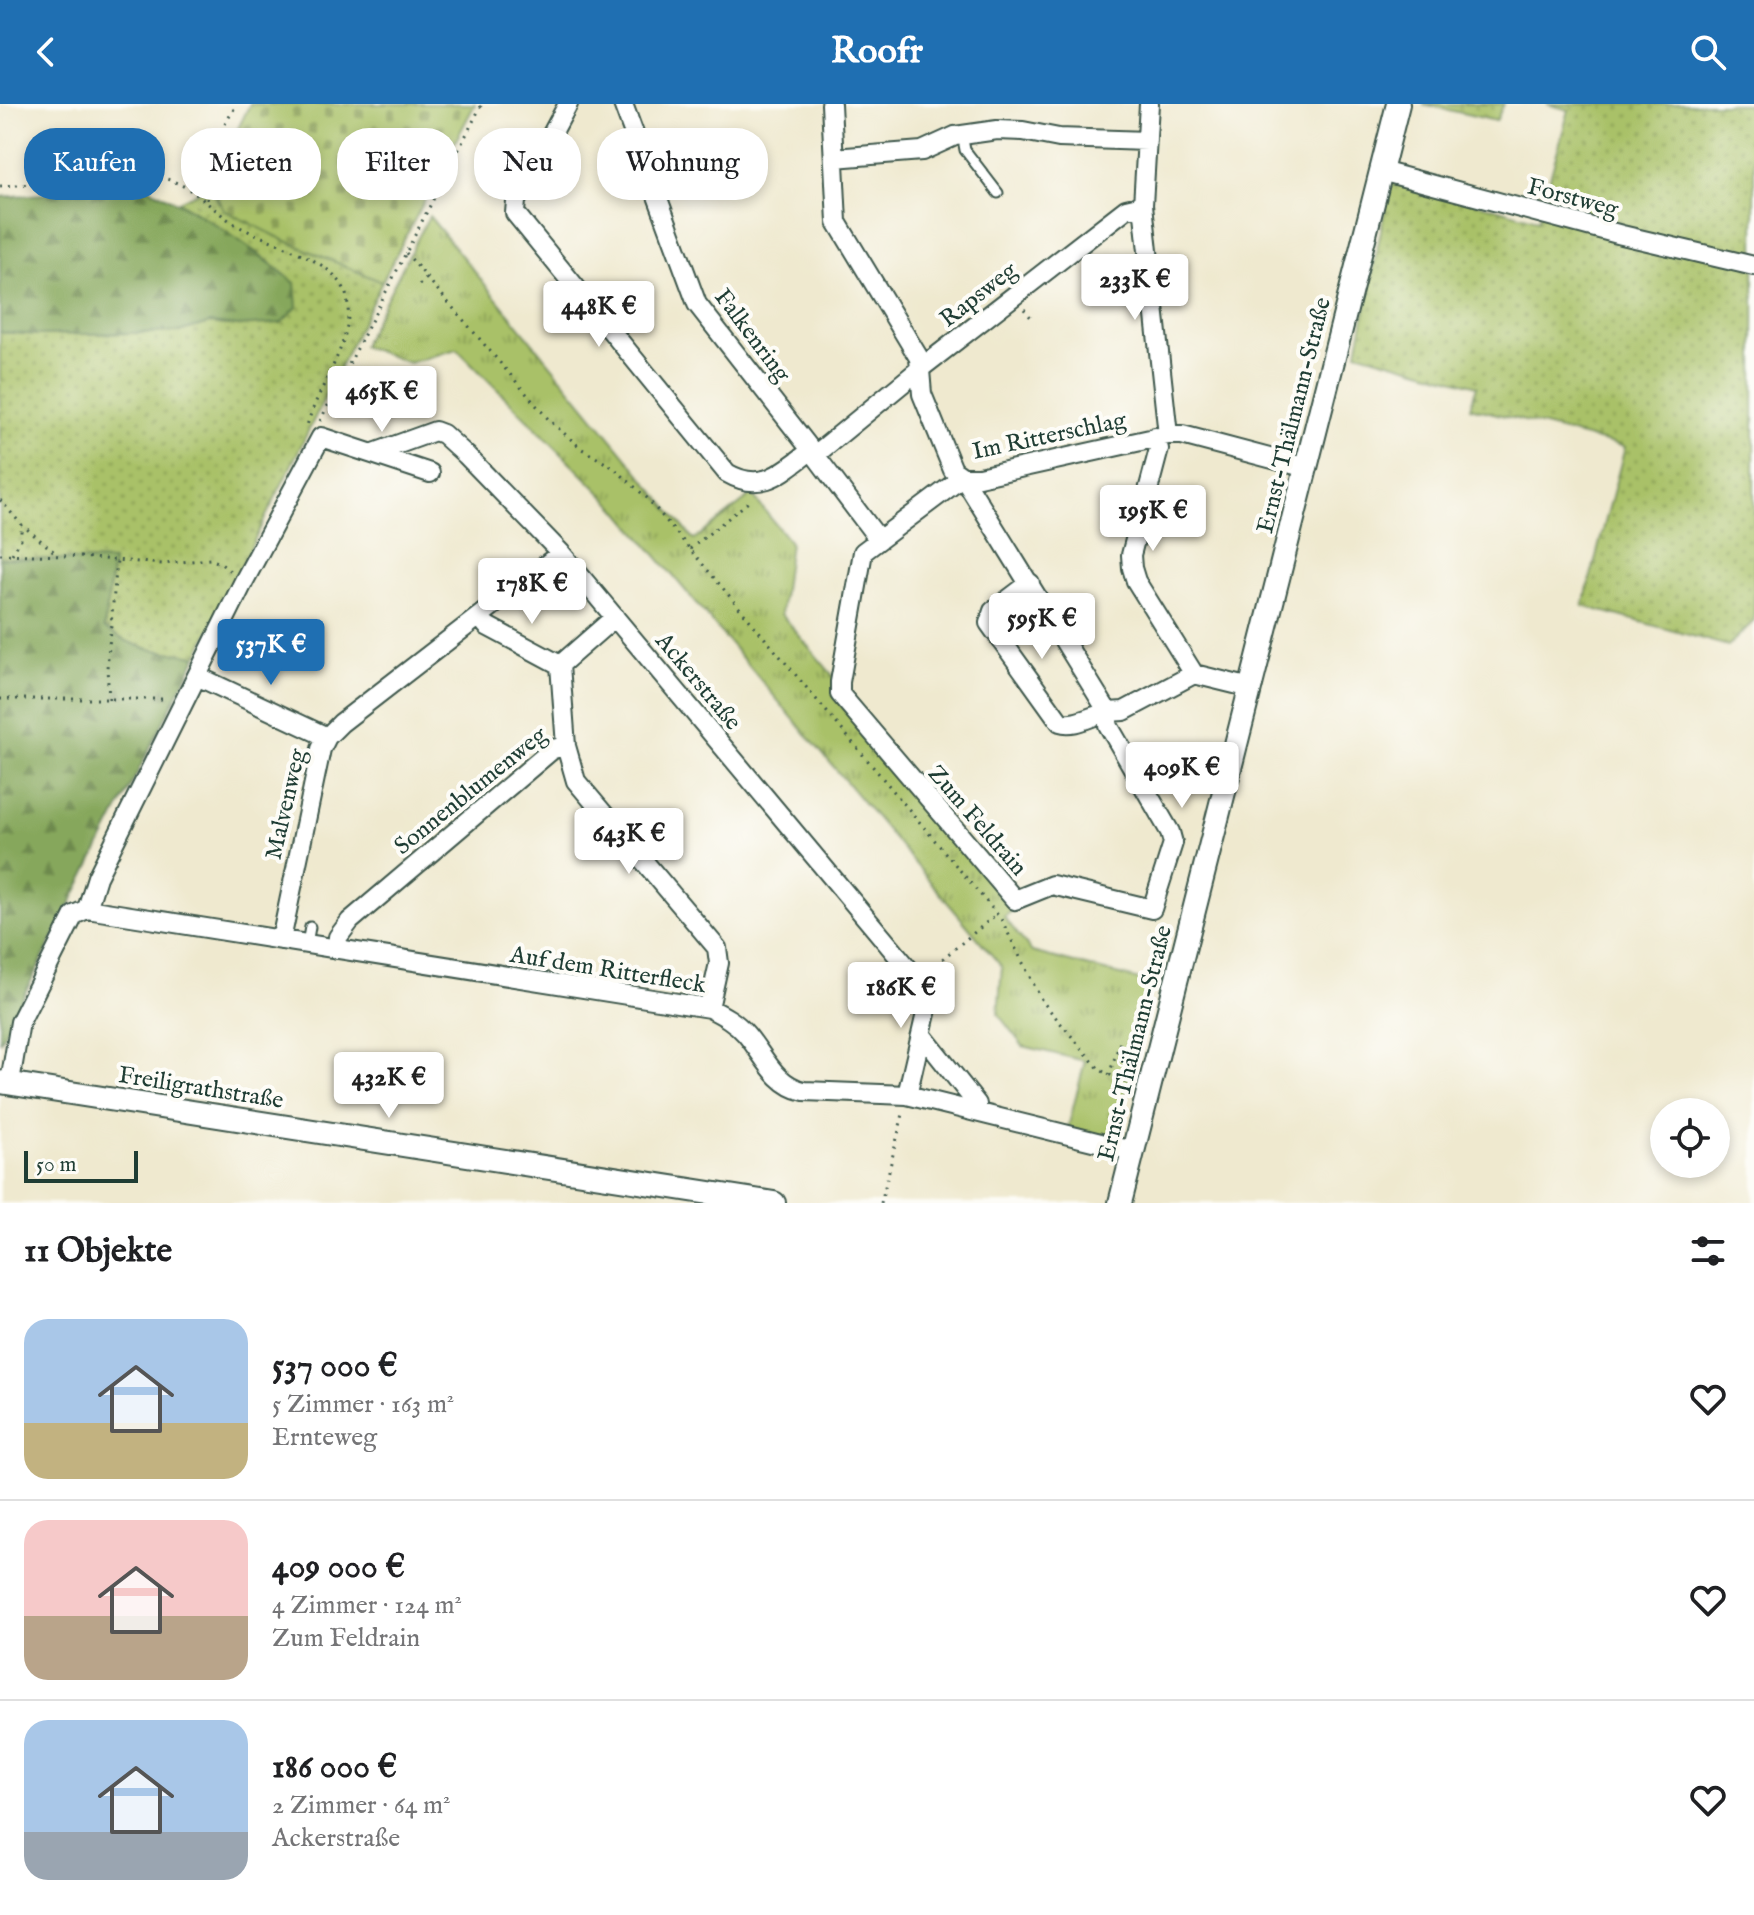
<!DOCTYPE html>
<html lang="de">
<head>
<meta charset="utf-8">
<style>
  :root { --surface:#fff; --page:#f2f2f2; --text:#202124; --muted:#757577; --line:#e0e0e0; --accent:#1f6fb2 }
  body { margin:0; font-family:"IM FELL English",serif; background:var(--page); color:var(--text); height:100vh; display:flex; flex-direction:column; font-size:30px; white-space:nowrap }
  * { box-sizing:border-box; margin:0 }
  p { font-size:26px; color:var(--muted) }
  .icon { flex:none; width:44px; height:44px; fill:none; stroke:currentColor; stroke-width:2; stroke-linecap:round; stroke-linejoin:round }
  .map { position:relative; height:1099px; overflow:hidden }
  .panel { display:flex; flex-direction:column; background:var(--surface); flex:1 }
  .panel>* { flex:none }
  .guide { position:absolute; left:24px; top:24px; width:800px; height:72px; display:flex; gap:16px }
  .buttons { position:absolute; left:1650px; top:994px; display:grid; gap:16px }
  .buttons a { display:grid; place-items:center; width:80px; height:80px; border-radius:50%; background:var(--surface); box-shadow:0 4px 12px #0003; font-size:40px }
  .scale { position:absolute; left:24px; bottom:20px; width:114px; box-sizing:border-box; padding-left:8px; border:4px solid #1f3d34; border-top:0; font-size:22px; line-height:28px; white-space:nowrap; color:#1f3d34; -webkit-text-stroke:6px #fdfcf7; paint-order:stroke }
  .price { position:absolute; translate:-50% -68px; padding:0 18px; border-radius:8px; background:#fff; color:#222; font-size:26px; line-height:52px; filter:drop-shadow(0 2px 4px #0008) }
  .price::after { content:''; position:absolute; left:50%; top:48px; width:24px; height:18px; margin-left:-12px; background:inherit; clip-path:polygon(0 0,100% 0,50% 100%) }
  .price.current { background:var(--accent); color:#fff }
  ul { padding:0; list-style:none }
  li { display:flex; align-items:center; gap:24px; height:200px; padding:0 24px }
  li+li { border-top:2px solid var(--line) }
  li span { display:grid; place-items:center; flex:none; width:224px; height:160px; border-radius:24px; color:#555 }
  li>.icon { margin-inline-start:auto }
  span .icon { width:96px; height:96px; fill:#fffc; stroke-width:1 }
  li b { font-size:34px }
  h2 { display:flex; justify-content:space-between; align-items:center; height:96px; padding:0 24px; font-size:34px }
  .tag { padding:0 28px; border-radius:32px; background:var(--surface); box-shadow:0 4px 12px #0003; font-size:28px; line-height:72px }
  .tag.current { background:var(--accent); color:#fff }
  header { display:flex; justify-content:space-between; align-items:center; height:104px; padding:0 24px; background:var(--accent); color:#fff; font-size:36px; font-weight:800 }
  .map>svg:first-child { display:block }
  .grass { fill:url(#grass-dots); stroke:#647f4e; stroke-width:2 }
  .forest { fill:url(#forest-firs); stroke:#527248; stroke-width:2 }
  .cemetery { fill:url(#cemetery-stones); stroke:#647f4e; stroke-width:2 }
  .park { fill:url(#park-tufts); stroke:#647f4e; stroke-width:2 }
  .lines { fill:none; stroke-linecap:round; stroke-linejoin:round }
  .service-casing { stroke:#3e574b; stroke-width:13 }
  .minor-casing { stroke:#3e574b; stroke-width:22 }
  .tertiary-casing { stroke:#3e574b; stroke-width:26 }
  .path { stroke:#3e574b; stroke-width:3; stroke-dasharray:2 6; stroke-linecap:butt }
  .service { stroke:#fff; stroke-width:9 }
  .minor { stroke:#fff; stroke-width:18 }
  .tertiary { stroke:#fff; stroke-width:22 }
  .labels { text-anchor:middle; stroke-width:8; stroke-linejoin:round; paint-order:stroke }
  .street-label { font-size:24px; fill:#1f3d34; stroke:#fdfcf7 }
</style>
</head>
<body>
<header><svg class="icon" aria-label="back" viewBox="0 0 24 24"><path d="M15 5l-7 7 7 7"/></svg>Roofr<svg class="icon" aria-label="search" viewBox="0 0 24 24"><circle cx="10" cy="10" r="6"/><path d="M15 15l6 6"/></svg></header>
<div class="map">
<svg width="1754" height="1099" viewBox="0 0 1754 1099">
  <defs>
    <pattern id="grass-dots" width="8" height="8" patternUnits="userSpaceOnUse" patternTransform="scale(2)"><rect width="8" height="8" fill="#a9c167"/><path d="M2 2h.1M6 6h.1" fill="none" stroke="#899e56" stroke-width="1.8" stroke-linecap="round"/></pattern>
    <pattern id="forest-firs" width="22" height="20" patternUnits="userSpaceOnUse" patternTransform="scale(2)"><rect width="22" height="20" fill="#86a75c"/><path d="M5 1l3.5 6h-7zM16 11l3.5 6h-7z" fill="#6d894d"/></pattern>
    <pattern id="cemetery-stones" width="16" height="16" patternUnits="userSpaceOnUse" patternTransform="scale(2)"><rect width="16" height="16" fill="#a9c167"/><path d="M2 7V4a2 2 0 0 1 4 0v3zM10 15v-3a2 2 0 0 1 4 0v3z" fill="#899e56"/></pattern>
    <pattern id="park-tufts" width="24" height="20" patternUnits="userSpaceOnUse" patternTransform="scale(2)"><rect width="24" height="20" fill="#a9c167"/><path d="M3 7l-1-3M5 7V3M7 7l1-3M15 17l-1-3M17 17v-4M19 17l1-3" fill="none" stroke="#899e56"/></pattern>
  </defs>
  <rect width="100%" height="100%" fill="#fdfcf7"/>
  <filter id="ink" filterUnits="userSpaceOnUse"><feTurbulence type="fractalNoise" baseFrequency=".0125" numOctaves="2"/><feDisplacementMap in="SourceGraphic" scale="16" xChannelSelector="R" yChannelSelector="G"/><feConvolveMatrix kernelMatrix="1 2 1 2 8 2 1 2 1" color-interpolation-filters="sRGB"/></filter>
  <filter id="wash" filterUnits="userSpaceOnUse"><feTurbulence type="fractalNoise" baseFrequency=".006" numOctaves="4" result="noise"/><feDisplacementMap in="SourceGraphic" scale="32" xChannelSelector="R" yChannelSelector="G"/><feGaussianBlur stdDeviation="1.8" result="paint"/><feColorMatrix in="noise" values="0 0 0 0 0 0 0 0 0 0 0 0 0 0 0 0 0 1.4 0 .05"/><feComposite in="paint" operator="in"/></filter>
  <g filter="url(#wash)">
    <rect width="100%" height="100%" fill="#efe9cf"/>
    <!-- grass -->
    <path class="grass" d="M1423,0h81l-8,17z
      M1547,0h207v517l-26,25 -145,-40 42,-159 -155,-40 7,-21 -120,-34 34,-173 147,41 31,-110z
      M210,82l9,17 65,37 98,42 -185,374c-40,-5 -59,-5 -93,-28l9,-67 -113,-3v-226l39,3 139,-3 32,-9 28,3 57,-43 -36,-29 -80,-53z"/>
    <!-- forest -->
    <path class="forest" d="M146,83c54,23 103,59 149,96l2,24 -16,16 -43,3 -28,-3 -32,9 -139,3 -39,-3v-135z
      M0,454l113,3 -9,67c34,23 53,23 93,28l-197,386z"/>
    <!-- cemetery -->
    <path class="cemetery" d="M250,0h225l-93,178 -98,-42 -59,-29 -15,-25z"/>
    <!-- park -->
    <path class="park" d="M429,112l265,324 58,-45 38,47 -9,72 54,64 -1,19 180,212 -10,8 28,35 119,31 -36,156 -47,-11 17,-67 -62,-15 -25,-32 4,-47 -386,-459 -159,-159 -48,14 -47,-17z"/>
  </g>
  <g filter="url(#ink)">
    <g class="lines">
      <!-- service casing -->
      <g class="service-casing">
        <path id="service" d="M962,30l3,16 33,43
          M307,840l3,-17"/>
      </g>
      <!-- minor casing -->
      <g class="minor-casing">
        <path id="minor" d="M568,0l-52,97 -1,12 212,260c36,21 56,-2 85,-23
          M623,0l74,200 118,151 106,-87 205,-159 17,-4
          M831,0l6,118 82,136 3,36 31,76 10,7h16l189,-42h14l125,33
          M1149,0l-6,101 25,230
          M834,54l88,-7 33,-15 42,-6 26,1 36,7 88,3
          M1381,67l241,64 132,31
          M1155,333l4,12 -28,106 1,13 4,13 58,93
          M374,349l61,-22 8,3 23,21 95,98 361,432 6,10 -1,14 -20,86
          M815,351l64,85
          M1030,479l-37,28 -4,12 71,99c15,5 32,-7 48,-10v13l62,107 3,11 -21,66 -100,-24 -37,15 -175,-206v-12l23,-130 100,-75 145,235 16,-1 70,-37 57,14
          M480,513l7,9 73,39
          M197,572l130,61
          M566,642l10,35 141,167 2,15 -10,45
          M87,805l622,99c14,7 27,14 37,26 18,21 29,51 58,57l103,4 226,56
          M87,805l10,-32 147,-296 77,-144 109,36
          M281,836l40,-191 6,-12 14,-14 220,-170
          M337,845l1,-12 12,-16 203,-172 13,-3 -6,-81 55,-48
          M922,931l55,69v8
          M10,978l10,-60 54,-107 13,-6"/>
      </g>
      <!-- tertiary casing -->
      <g class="tertiary-casing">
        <path id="tertiary" d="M0,978l774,121
          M1120,1099l278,-1099"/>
      </g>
      <!-- path -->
      <path class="path" d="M0,82c32,-2 65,-4 97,-7 20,-1 42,-5 61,-2 35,6 53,34 82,50 28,15 97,33 106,67 12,45 -28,90 -39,132
        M207,96l3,-51 27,-45
        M406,149l143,167 33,29 32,19 33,30 354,421 41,82 58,69 31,15
        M419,181l8,-7
        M1024,205l9,11
        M320,317l162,-317
        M0,396l21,24 37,31
        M690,445l62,-50
        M0,450l68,2 94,8 48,-5 10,4 11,9
        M12,450l9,-15v-15
        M0,595h166
        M109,595l-2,-31 10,-108
        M930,865l68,-56
        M1109,971l12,-36
        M881,1099l23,-93"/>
      <!-- service -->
      <use href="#service" class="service"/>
      <!-- minor -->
      <use href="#minor" class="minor"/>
      <!-- tertiary -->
      <use href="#tertiary" class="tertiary"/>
    </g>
  </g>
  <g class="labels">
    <!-- street labels -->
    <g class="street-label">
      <text transform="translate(1573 93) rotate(15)" y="8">Forstweg</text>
      <text transform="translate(978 190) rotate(-38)" y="8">Rapsweg</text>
      <text transform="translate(753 231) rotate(53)" y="8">Falkenring</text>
      <text transform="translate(1293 311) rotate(-76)" y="8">Ernst-Thälmann-Straße</text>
      <text transform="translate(1049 331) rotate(-12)" y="8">Im Ritterschlag</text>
      <text transform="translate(699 577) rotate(50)" y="8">Ackerstraße</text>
      <text transform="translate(470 686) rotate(-39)" y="8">Sonnenblumenweg</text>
      <text transform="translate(285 700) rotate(-77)" y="8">Malvenweg</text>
      <text transform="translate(978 716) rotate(49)" y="8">Zum Feldrain</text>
      <text transform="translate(608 865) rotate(9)" y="8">Auf dem Ritterfleck</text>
      <text transform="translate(1134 939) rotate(-76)" y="8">Ernst-Thälmann-Straße</text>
      <text transform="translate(201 983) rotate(9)" y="8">Freiligrathstraße</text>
    </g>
  </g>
</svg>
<div class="buttons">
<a><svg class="icon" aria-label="locate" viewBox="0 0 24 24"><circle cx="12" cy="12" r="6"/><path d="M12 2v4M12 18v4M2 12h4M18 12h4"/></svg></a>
</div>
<div class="scale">50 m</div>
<b class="price" style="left:1135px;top:218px">233K €</b>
<b class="price" style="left:599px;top:245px">448K €</b>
<b class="price" style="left:382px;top:330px">465K €</b>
<b class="price" style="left:1153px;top:449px">195K €</b>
<b class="price" style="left:532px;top:522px">178K €</b>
<b class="price" style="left:1042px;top:557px">595K €</b>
<b class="price current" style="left:271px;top:583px">537K €</b>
<b class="price" style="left:1182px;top:706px">409K €</b>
<b class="price" style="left:629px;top:772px">643K €</b>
<b class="price" style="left:901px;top:926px">186K €</b>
<b class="price" style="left:389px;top:1016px">432K €</b>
<div class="guide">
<a class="tag current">Kaufen</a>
<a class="tag">Mieten</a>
<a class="tag">Filter</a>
<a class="tag">Neu</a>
<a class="tag">Wohnung</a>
</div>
</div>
<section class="panel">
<h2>11 Objekte<svg class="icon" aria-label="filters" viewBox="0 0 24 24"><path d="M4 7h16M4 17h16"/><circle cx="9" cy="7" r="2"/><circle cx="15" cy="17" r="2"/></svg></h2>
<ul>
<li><span style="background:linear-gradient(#a9c7e8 65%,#c2b280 0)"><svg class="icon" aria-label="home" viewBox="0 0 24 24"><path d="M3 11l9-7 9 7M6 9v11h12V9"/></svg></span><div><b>537 000 €</b><p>5 Zimmer · 163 m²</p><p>Ernteweg</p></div><svg class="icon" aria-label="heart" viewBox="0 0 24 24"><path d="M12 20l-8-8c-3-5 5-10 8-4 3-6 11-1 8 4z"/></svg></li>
<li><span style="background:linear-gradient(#f6c9c9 60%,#b9a48a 0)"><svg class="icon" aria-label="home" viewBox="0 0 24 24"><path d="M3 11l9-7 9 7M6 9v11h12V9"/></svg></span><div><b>409 000 €</b><p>4 Zimmer · 124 m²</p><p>Zum Feldrain</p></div><svg class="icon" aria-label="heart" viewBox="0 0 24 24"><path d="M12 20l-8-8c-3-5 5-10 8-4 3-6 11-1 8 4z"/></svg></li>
<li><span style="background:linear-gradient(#a9c7e8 70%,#9aa5b1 0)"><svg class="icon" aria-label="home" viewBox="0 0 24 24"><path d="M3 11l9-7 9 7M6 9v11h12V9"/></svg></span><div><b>186 000 €</b><p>2 Zimmer · 64 m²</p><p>Ackerstraße</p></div><svg class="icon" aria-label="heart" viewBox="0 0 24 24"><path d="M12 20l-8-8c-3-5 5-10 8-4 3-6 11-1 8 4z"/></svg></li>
</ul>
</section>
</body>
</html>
